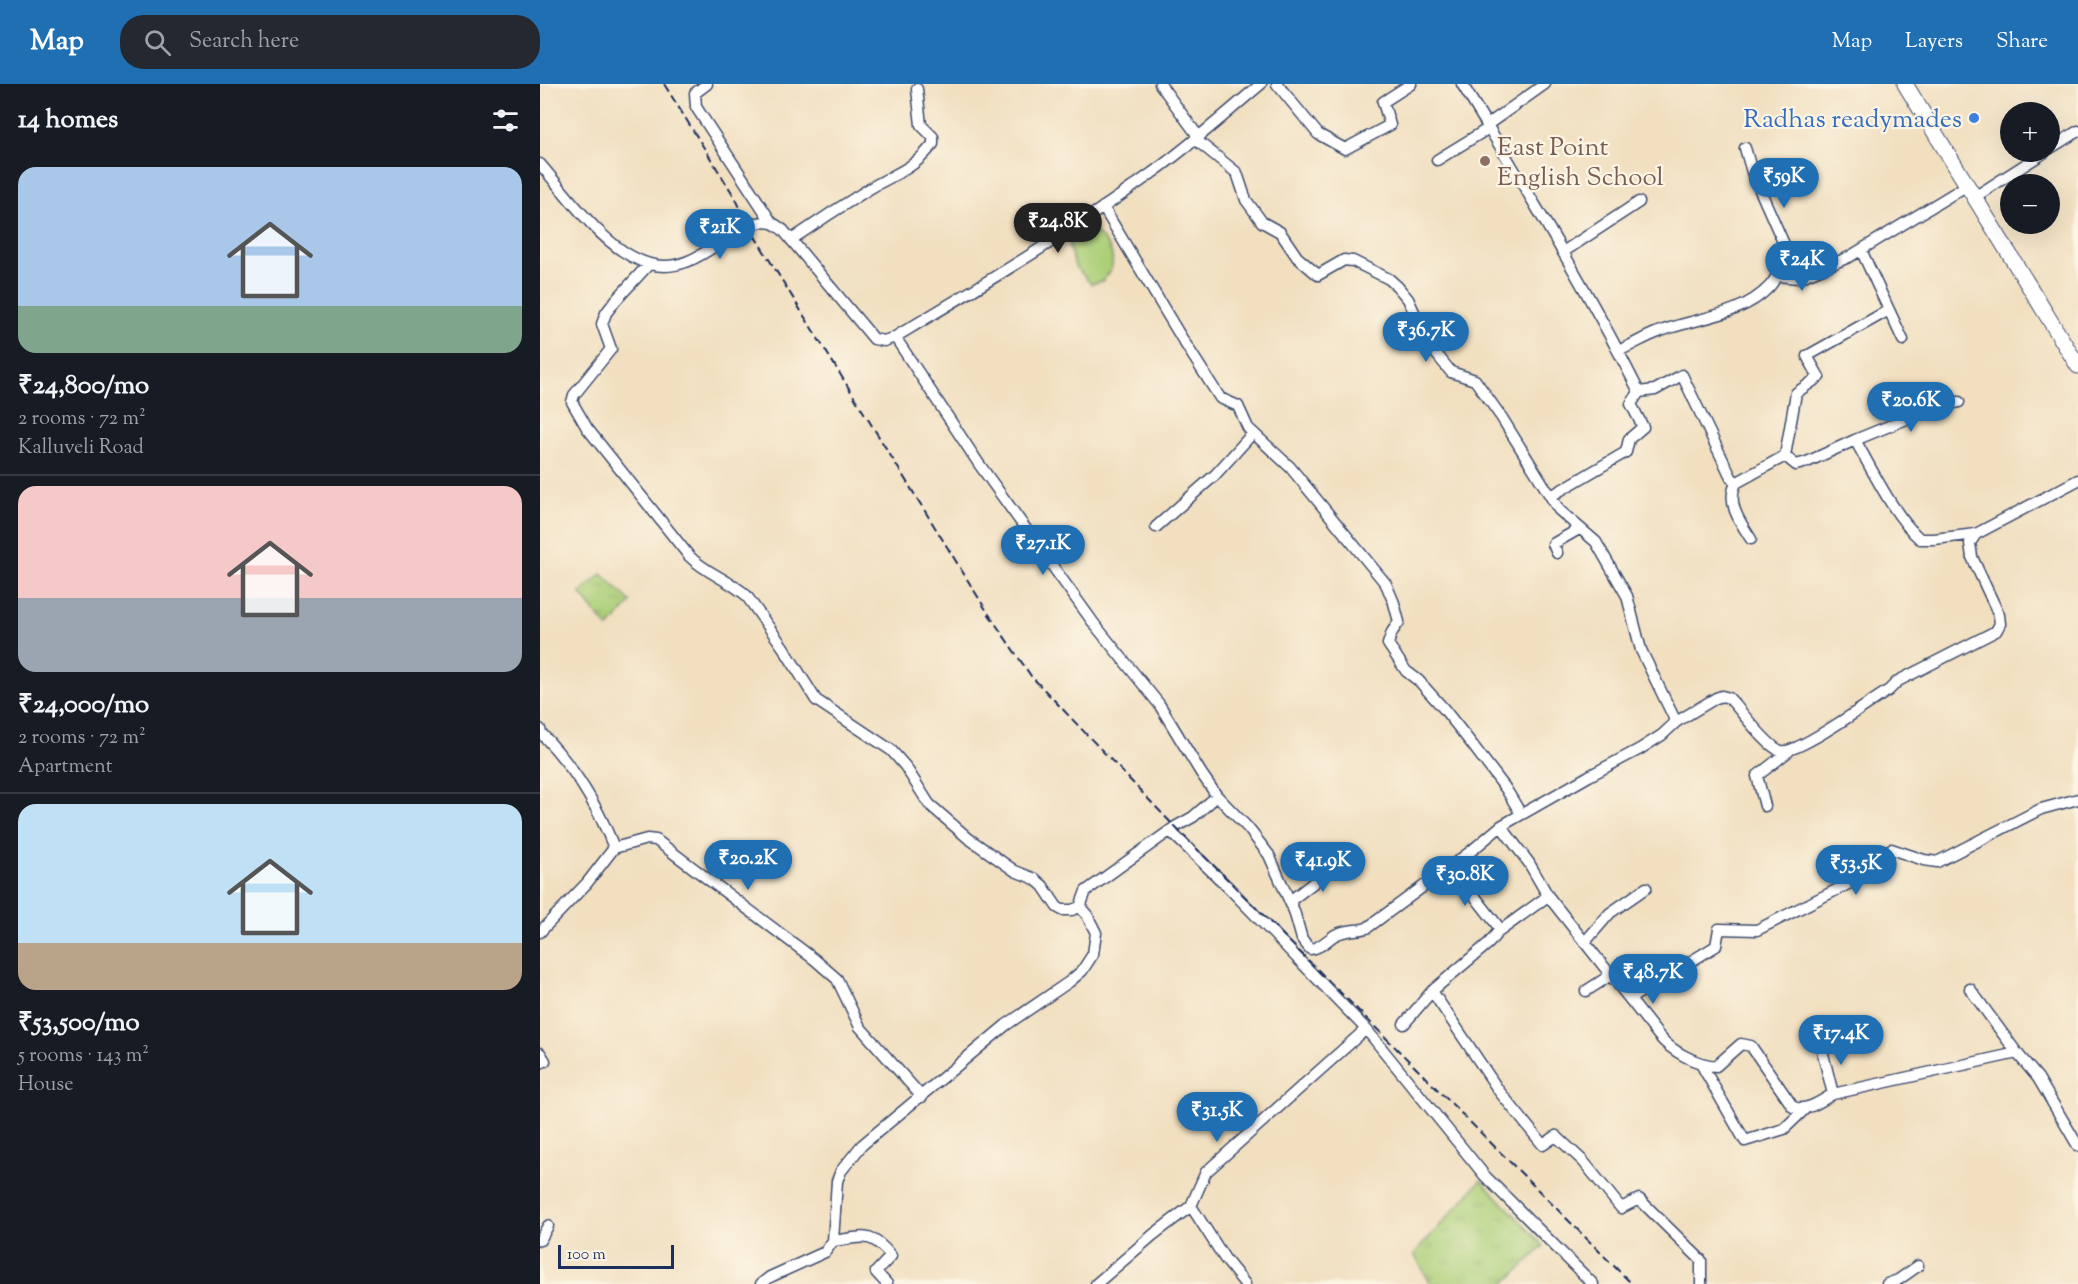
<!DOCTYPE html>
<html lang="en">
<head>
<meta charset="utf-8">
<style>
  :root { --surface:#171b24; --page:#242831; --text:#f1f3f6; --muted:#9ea1a6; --line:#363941; --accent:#1f6fb2 }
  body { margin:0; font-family:"Sorts Mill Goudy",serif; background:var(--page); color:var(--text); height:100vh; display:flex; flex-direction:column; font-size:22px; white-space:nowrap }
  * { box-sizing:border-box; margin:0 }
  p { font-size:20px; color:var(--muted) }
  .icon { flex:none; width:33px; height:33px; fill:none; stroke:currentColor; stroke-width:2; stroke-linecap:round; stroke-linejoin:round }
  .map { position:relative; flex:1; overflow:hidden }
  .drawer { display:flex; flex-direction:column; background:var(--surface); width:540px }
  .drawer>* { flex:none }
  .tools { position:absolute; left:1460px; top:18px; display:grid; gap:12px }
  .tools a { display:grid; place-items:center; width:60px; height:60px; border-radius:50%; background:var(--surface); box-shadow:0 6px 24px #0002; font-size:30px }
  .scale { position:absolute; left:18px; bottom:15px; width:116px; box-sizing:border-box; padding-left:6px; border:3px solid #1b2f5e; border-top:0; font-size:16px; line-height:21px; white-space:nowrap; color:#1b2f5e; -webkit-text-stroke:4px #fcf5e5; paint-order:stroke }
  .price { position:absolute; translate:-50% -51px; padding:0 14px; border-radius:21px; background:var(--accent); color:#fff; font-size:20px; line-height:39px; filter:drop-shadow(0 2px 3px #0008) }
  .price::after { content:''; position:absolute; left:50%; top:36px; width:18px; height:14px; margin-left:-9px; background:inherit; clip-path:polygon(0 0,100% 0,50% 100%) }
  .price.on { background:#222; color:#fff }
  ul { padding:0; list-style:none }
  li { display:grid; align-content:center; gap:12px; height:318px; padding:0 18px }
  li+li { border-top:2px solid var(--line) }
  li span { display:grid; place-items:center; height:186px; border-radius:18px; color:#555 }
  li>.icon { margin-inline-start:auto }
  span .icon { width:108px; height:108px; fill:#fffc; stroke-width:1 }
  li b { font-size:26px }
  h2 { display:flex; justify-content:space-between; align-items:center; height:72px; padding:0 18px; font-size:26px }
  header { display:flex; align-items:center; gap:36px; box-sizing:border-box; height:84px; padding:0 30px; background:var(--accent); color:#fff }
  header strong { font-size:28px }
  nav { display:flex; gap:33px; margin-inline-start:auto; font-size:21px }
  .search { width:420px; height:54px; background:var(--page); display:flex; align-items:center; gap:15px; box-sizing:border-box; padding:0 21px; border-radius:24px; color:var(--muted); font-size:22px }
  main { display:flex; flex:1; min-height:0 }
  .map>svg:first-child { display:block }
  .park { fill:url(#park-tufts); stroke:#647f6b; stroke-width:1.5 }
  .garden { fill:#accf78; stroke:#647f6b; stroke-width:1.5 }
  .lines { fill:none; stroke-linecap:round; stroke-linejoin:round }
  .minor-casing { stroke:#3b496d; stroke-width:13 }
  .highway-casing { stroke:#3b496d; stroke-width:17 }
  .minor { stroke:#fff; stroke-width:10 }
  .highway { stroke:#fff; stroke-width:15 }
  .rail { stroke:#1b2f5e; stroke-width:2; stroke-dasharray:9 4.5; stroke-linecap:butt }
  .shop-dot { fill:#3f7fe0; stroke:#fcf5e5; stroke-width:2 }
  .education-dot { fill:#8d6e63; stroke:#fcf5e5; stroke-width:2 }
  .labels { text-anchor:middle; stroke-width:4.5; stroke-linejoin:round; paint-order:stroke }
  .shop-label { font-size:26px; fill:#366cbe; stroke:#fcf5e5; text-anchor:end }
  .education-label { font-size:26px; fill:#785e54; stroke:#fcf5e5; text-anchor:start }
</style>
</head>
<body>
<header>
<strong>Map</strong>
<div class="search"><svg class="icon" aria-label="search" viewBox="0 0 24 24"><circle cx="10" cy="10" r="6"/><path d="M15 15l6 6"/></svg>Search here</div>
<nav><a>Map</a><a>Layers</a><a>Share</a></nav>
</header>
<main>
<section class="drawer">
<h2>14 homes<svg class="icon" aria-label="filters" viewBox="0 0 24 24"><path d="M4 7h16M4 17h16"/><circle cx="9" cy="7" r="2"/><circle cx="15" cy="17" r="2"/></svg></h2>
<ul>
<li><span style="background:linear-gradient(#a9c7e8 75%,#7fa58c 0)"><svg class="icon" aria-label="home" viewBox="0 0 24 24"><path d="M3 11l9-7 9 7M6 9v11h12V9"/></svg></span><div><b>₹24,800/mo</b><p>2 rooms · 72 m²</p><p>Kalluveli Road</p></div></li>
<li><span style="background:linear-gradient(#f6c9c9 60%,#9aa5b1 0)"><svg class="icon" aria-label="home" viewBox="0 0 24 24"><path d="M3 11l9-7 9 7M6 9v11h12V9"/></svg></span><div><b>₹24,000/mo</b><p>2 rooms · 72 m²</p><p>Apartment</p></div></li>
<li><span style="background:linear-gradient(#bfe0f5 75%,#b9a48a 0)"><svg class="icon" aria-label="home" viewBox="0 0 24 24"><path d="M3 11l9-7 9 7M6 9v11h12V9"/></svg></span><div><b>₹53,500/mo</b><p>5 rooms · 143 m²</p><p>House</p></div></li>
</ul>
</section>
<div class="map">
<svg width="1538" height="1200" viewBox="0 0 1538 1200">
  <defs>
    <pattern id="park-tufts" width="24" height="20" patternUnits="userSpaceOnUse" patternTransform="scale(1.5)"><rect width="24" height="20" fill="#accf78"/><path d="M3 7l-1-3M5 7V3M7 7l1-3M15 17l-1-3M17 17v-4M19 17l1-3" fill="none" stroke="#93b26a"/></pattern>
  </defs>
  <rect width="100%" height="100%" fill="#fcf5e5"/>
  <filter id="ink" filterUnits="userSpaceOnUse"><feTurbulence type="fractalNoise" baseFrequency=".0167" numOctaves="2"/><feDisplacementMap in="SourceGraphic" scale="12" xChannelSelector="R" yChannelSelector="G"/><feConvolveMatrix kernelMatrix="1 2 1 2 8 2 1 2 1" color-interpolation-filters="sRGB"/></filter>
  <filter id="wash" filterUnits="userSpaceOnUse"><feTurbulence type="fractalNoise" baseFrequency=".008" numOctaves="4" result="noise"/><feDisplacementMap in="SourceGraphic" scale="24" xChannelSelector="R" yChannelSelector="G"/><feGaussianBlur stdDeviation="1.35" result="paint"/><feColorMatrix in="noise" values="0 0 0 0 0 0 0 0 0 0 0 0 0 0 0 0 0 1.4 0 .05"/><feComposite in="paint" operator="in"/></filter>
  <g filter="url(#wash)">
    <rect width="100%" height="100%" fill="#f1dfc0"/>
    <!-- park -->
    <path class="park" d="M62,490l29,28 -23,26 -28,-35z
      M941,1096l63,66 -40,38h-73l-17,-30z"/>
    <!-- garden -->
    <path class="garden" d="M550,145c13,7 27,23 21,40 -1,4 -6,8 -8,12l-12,3 -16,-18 -6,-20 7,-13z"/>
  </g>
  <g filter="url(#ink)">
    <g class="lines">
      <!-- minor casing -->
      <g class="minor-casing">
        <path id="minor" d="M167,0l-12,9 1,14 76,116
          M620,0l38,52
          M737,0l41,50 27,15 45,-24 -7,-23 28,-18
          M922,0l25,41
          M949,44c52,87 105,173 150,264
          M655,55l42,34 9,27 16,22 18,10 17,25 21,18 26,-15 9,1 36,18 8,7 11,13 22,47 21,26 24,8 27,38 57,92 37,32 31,54 14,54 35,72
          M1205,64l7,24 47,106
          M1509,65l29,-18
          M897,76l52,-32 -2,-3 58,-41
          M0,80c28,32 67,89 110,100 50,14 84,-49 122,-41 3,1 8,5 11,7l91,109 10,2 11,-4c87,-52 175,-104 257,-164 38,-27 73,-59 109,-89
          M1433,114l72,-46
          M563,123l78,130 39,61 18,8 10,22 42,39 96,117 8,19 5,19 -7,10 -4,12 18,27 13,10 25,28 27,34 35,46 15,25
          M251,156c26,-18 52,-35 78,-51 28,-17 43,-18 64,-45v-7l-12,-12 -4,-36
          M1321,166l42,90
          M1023,168l76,-50
          M109,180l-33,36 -10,13 -4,11 9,25 -37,46 -2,7 15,26 102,128c17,17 40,24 57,39l37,52 33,53 75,50 14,16 24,38 39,34 47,33 20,8 8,7 14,21 5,3h10l8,-3
          M355,253l84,127 116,161 64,79 42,69 16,23 31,32 21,27 25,56 8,28 8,10c9,0 17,-9 25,-14 11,-6 21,-4 32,-7l103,-76 31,-26 88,-50 51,-27 22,-14 14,-13 40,-24 6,-2 7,2c12,12 38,49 52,53 15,4 91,-50 108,-61l9,-9 98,-50 4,-7 -1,-9 -27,-58 -2,-14 6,-9 102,-54
          M1078,267c15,-6 28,-15 43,-20 34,-13 81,-15 108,-44 3,-3 5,-7 8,-11l22,2 50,-21 117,-71
          M1099,308l16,-2 27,-15 49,102 5,6 49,-27 11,9 11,-3 48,-22c18,31 39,76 65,99h14l42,-5
          M1315,356l83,-34 21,-4
          M1245,372l11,-63 23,-16 -12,-21 82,-46
          M1196,399c-10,20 4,39 15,56
          M1011,412l75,-44 3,-13 14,-12 -12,-23 8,-12
          M616,443l59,-52 38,-42
          M1017,469l-4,-9 26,-15
          M0,645l1,4c32,33 56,71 73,115l33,-9 9,1 158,119 23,20 23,48 62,70
          M1225,722l-8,-30 32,-25
          M961,742l28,37 19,33 111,140c13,16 37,28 57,30l25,-22 10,2 42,61c14,5 28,-6 40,-13l184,-41 21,25 40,68
          M630,747l59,57 137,141 119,147 108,108
          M911,782l50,64
          M750,817l49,-38
          M0,848l47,-49 27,-35
          M1045,858l25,-29 36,-25
          M1430,905l47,64
          M892,907l67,100 44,54 13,-9 27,25 38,47 18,-9 62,61v24
          M1046,907l25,-16
          M1091,914l85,-52 3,-17 38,1 97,-49 37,-32 33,11 13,2 104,-53 37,-10
          M864,940l28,-33 57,-48 8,-10 51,-37
          M1281,962l12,48
          M0,969l5,8 -5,2
          M1161,980l44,77 39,-12 22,-21
          M651,1122l34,53 20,25
          M0,1156l8,-14
          M293,1157c31,-4 38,-10 58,15l-15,16 11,12
          M221,1200l9,-7 55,-25 8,-11 4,-60 4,-10 21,-26 144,-120 63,-43 13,-11 11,-17 3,-21 -9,-18 -7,-8 6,-16 89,-64 18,-10 24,-21
          M556,1200l57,-49 38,-29 15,-34 160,-143
          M1347,1200l11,-4 20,-14"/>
      </g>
      <!-- highway casing -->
      <g class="highway-casing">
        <path id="highway" d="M1365,0l173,282"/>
      </g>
      <!-- minor -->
      <use href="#minor" class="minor"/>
      <!-- highway -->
      <use href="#highway" class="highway"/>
      <!-- rail -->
      <path class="rail" d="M124,0l72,115 13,28 239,386 43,63 144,151 457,457"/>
    </g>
  </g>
  <!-- markers -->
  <circle class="shop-dot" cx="1434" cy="34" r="6"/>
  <circle class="education-dot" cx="945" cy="77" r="6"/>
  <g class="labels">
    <!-- shop labels -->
    <g class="shop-label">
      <text x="1422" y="43">Radhas readymades</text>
    </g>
    <!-- education labels -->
    <g class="education-label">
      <text x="957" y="71">East Point<tspan x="957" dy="30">English School</tspan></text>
    </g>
  </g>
</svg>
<div class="tools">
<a>+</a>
<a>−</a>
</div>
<div class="scale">100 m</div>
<b class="price" style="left:1244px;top:125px">₹59K</b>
<b class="price on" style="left:518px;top:170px">₹24.8K</b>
<b class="price" style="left:180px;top:176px">₹21K</b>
<b class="price" style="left:1262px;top:208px">₹24K</b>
<b class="price" style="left:886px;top:279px">₹36.7K</b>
<b class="price" style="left:1371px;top:349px">₹20.6K</b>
<b class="price" style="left:503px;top:492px">₹27.1K</b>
<b class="price" style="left:208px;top:807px">₹20.2K</b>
<b class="price" style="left:783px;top:809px">₹41.9K</b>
<b class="price" style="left:1316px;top:812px">₹53.5K</b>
<b class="price" style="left:925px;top:823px">₹30.8K</b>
<b class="price" style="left:1113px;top:921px">₹48.7K</b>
<b class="price" style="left:1301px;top:982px">₹17.4K</b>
<b class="price" style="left:677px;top:1059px">₹31.5K</b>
</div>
</main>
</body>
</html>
